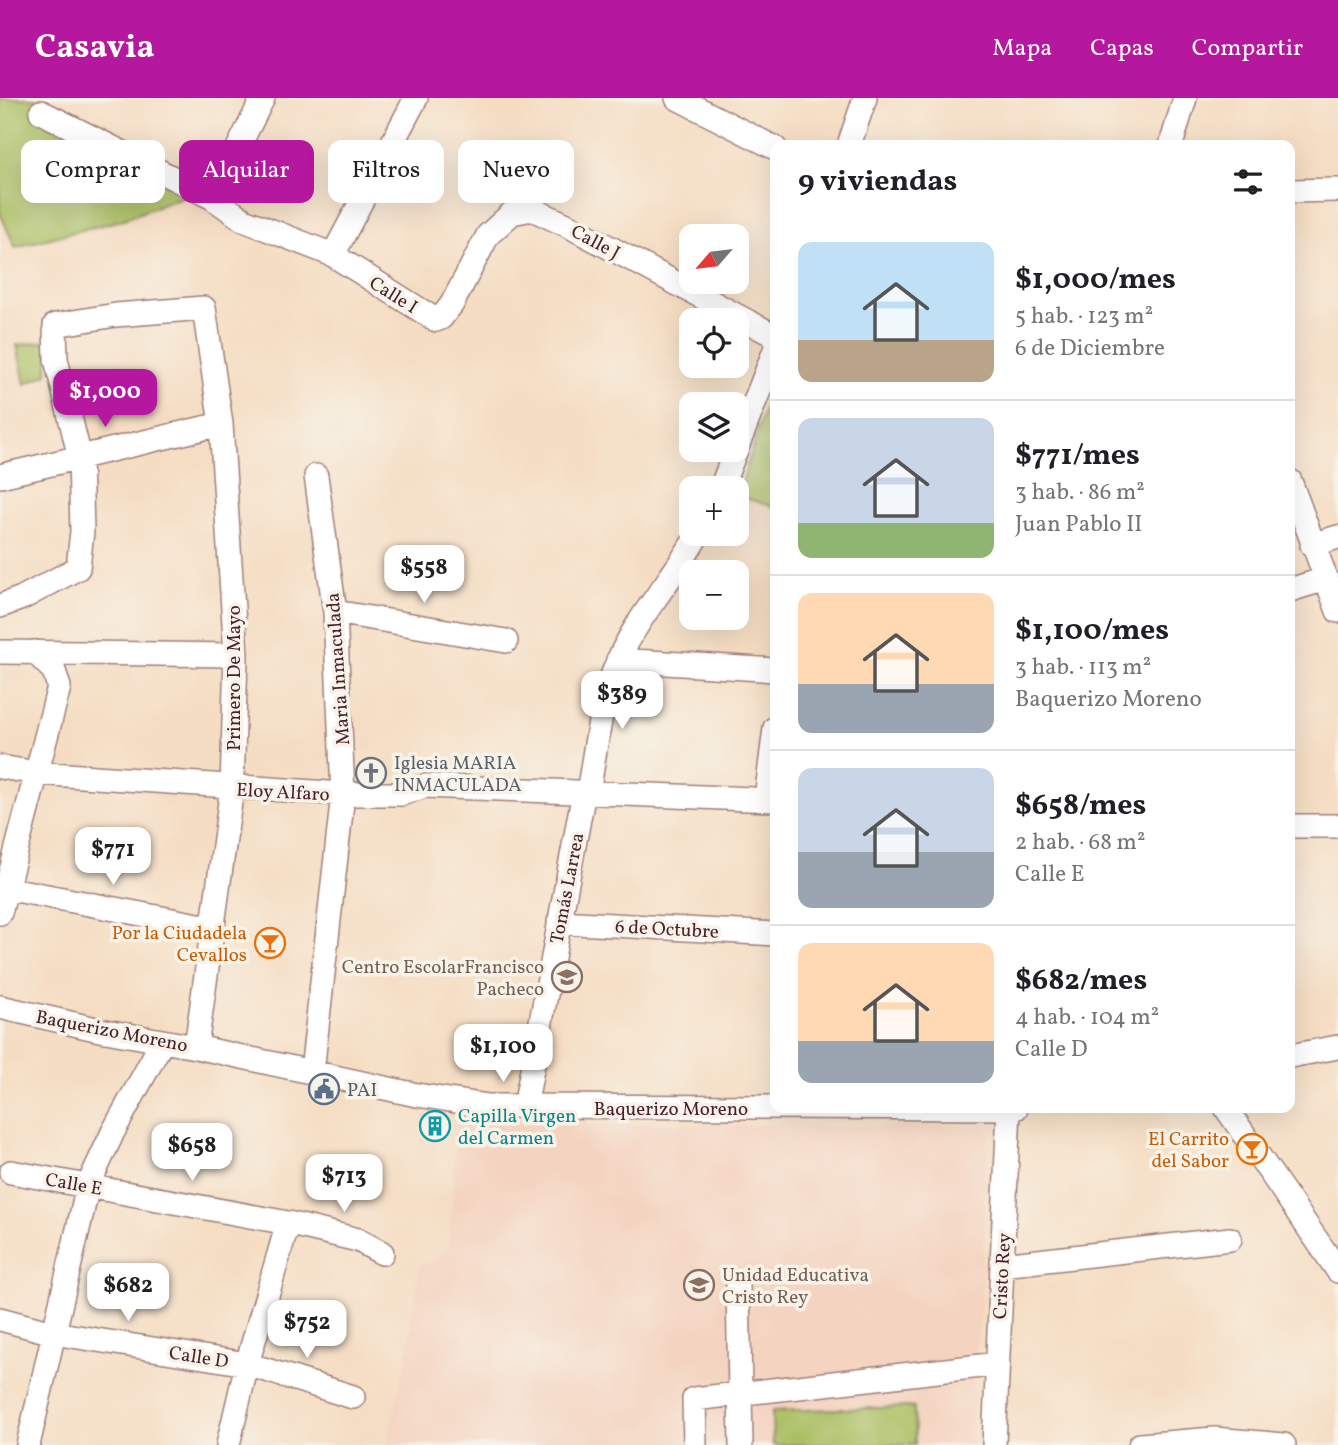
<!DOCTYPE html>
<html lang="es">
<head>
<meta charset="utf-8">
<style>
  :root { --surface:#fff; --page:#f6f6f6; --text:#202124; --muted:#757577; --line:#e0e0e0; --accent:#b5179e }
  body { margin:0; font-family:Vollkorn,serif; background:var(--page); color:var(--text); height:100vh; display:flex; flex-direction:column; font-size:26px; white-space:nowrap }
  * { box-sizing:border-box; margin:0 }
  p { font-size:23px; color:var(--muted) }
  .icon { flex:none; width:38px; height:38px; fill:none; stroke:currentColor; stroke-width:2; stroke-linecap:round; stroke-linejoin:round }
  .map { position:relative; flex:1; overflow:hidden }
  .side { position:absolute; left:770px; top:42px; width:525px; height:973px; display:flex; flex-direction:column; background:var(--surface); border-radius:14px; box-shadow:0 7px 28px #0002 }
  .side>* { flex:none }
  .hud { position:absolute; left:21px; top:42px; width:644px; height:63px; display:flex; gap:14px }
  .needle { width:46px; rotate:242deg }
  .tools { position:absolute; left:679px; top:126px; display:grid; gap:14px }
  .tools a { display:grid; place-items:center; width:70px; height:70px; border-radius:14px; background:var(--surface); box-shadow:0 7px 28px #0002; font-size:35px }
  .price { position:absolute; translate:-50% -60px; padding:0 16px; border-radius:14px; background:#fff; color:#222; font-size:23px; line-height:46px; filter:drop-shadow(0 2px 4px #0008) }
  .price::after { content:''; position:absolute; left:50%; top:42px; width:21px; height:16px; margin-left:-10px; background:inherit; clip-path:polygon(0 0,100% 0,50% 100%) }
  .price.current { background:var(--accent); color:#fff }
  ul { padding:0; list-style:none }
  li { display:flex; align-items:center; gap:21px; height:175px; padding:0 28px }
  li+li { border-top:2px solid var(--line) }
  li span { display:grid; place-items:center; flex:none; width:196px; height:140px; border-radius:14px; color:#555 }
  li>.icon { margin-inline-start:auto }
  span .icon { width:84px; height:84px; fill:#fffc; stroke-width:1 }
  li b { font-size:30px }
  h2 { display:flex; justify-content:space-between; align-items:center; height:84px; padding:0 28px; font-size:30px }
  .pill { padding:0 24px; border-radius:14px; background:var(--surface); box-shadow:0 7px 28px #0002; font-size:24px; line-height:63px }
  .pill.current { background:var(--accent); color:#fff }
  header { display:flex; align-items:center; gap:42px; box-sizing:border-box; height:98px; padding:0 35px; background:var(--accent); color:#fff }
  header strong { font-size:33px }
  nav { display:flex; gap:38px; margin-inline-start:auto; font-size:24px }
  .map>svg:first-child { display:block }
  .built { fill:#f4d3c0 }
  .green { fill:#aabf64; stroke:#7a6f48; stroke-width:2 }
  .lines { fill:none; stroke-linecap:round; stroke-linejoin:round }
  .minor-casing { stroke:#a07e77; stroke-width:26 }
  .minor { stroke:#fff; stroke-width:23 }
  .labels { text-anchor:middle; stroke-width:7; stroke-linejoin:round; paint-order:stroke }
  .street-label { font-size:19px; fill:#4a1f2b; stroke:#f7f3e8 }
  .worship-label { font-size:19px; fill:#5b616d; stroke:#f7f3e8; text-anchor:start }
  .food-label { font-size:19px; fill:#c56008; stroke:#f7f3e8; text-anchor:end }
  .education-label { font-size:19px; fill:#785e54; stroke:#f7f3e8; text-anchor:end }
  .service-label { font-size:19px; fill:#4e5e75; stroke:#f7f3e8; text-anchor:start }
  .culture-label { font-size:19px; fill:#0d838f; stroke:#f7f3e8; text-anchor:start }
</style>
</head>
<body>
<header>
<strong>Casavia</strong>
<nav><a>Mapa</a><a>Capas</a><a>Compartir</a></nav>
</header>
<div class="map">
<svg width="1338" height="1347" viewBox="0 0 1338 1347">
  <rect width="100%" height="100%" fill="#f7f3e8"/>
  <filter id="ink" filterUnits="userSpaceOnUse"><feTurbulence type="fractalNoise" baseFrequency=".0143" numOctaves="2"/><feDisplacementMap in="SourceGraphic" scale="14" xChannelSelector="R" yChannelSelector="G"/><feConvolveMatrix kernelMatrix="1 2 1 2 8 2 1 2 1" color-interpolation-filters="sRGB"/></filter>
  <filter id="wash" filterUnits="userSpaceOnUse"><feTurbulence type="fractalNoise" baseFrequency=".00686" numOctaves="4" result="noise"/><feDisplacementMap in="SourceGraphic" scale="28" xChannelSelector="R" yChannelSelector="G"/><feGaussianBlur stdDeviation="1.57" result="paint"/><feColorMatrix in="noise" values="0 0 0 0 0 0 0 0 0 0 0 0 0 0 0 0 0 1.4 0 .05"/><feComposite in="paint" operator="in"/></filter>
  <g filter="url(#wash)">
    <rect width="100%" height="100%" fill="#f5ddc3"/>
    <!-- built -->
    <path class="built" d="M457,1024l528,5 4,4 -8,176 -7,64 -3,74h-584l19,-86 14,-96h8l21,-15z"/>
    <!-- green -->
    <path class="green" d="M0,0h35l171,90 -85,32 -106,27 -15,-34z
      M49,243l-2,33 -22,10 -8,-39z
      M770,292l5,1v116l-37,-11z
      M914,1309l1,38h-142l-1,-34z"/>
  </g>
  <g filter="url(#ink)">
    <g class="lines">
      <!-- minor casing -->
      <g class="minor-casing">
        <path id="minor" d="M677,0l98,50
          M41,14l172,86 31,22 89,35 103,65 5,-2 11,-14 36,-69 24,-22 20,-4 39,18 204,109
          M849,47l16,-47
          M1171,47l14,-47
          M1290,93l48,-1
          M213,100l50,-100
          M333,157l83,-157
          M0,378l221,-52
          M1290,383l48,130
          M721,390l54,-138
          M1312,447l26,-8
          M1290,492l35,-11
          M0,508l22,-8 56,-30 4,-37 -2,-73 -24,-99 -1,-34 61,-10 88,-7 17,116 15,231 -4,133 -36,259
          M335,514l171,29
          M0,554l236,3
          M618,562l157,10
          M0,669l37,6 306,21h58l24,-8 350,14
          M588,694c8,-43 12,-91 30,-131 20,-46 56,-83 80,-127
          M766,701l9,-71
          M1290,728h48
          M0,789l214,41
          M0,815l59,-226 -5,-16 -19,-19
          M559,824l216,12
          M0,909l100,23 96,17 221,48 71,11 528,2
          M1290,958l48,-9
          M312,974l31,-278 -8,-182 -19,-136
          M525,1009l59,-315
          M1226,1010l112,163
          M11,1074l277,51 70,17 24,13
          M1002,1167l228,-26
          M738,1186l3,161
          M0,1221l53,14 194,31 106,33
          M28,1347l60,-259 25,-54 49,-90
          M228,1347l19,-81 41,-141
          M695,1347l-1,-46 304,-35
          M994,1347l15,-337
          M1140,1347l74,-6 70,6"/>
      </g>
      <!-- minor -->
      <use href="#minor" class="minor"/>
    </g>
  </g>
  <!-- icons -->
  <defs>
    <g id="church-ring" transform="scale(1.575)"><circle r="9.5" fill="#f7f3e8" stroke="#6b7280" stroke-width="1.5"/><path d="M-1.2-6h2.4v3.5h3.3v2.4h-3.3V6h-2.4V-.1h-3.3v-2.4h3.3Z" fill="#6b7280"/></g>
    <g id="bar-ring" transform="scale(1.575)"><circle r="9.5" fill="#f7f3e8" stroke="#e8710a" stroke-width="1.5"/><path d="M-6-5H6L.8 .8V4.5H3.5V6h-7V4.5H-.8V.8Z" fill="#e8710a"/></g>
    <g id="school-ring" transform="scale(1.575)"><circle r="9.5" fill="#f7f3e8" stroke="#8d6e63" stroke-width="1.5"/><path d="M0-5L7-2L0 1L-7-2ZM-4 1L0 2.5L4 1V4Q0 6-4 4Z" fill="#8d6e63"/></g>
    <g id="civic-ring" transform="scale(1.575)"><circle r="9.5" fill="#f7f3e8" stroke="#5c6f8a" stroke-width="1.5"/><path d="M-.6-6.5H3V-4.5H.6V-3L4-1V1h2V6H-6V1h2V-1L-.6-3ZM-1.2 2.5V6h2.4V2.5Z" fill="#5c6f8a"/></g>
    <g id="building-ring" transform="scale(1.575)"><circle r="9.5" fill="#f7f3e8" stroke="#0f9aa8" stroke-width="1.5"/><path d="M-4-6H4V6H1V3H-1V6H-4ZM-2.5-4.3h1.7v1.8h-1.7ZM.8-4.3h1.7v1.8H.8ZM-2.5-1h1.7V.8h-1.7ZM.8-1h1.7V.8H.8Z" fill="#0f9aa8"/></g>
  </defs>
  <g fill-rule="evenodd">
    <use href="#church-ring" x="371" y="675"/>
    <use href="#bar-ring" x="270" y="845"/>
    <use href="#school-ring" x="567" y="879"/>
    <use href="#civic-ring" x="324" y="991"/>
    <use href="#building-ring" x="435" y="1028"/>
    <use href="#bar-ring" x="1252" y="1051"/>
    <use href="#school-ring" x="699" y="1187"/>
  </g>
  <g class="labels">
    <!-- street labels -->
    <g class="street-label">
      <text transform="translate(596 143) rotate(28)" y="7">Calle J</text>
      <text transform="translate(394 196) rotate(32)" y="7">Calle I</text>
      <text transform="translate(337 571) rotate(-94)" y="7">Maria Inmaculada</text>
      <text transform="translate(233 580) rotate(-90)" y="7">Primero De Mayo</text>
      <text transform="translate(283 693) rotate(3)" y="7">Eloy Alfaro</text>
      <text transform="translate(566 790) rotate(-79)" y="7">Tomás Larrea</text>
      <text transform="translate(667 830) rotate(3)" y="7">6 de Octubre</text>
      <text transform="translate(112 932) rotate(11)" y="7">Baquerizo Moreno</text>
      <text x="671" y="1017">Baquerizo Moreno</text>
      <text transform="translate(74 1085) rotate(10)" y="7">Calle E</text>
      <text transform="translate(1001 1178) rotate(-87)" y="7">Cristo Rey</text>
      <text transform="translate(199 1258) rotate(9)" y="7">Calle D</text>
    </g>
    <!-- worship labels -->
    <g class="worship-label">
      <text x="394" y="671">Iglesia MARIA<tspan x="394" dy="22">INMACULADA</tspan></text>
    </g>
    <!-- food labels -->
    <g class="food-label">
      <text x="247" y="841">Por la Ciudadela<tspan x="247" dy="22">Cevallos</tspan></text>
      <text x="1229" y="1047">El Carrito<tspan x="1229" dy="22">del Sabor</tspan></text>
    </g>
    <!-- education labels -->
    <g class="education-label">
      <text x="544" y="875">Centro EscolarFrancisco<tspan x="544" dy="22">Pacheco</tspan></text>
      <text x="722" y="1183" text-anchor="start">Unidad Educativa<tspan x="722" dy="22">Cristo Rey</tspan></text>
    </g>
    <!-- service labels -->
    <g class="service-label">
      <text x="347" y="998">PAI</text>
    </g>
    <!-- culture labels -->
    <g class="culture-label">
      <text x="458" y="1024">Capilla Virgen<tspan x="458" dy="22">del Carmen</tspan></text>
    </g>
  </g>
</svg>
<div class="tools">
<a><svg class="needle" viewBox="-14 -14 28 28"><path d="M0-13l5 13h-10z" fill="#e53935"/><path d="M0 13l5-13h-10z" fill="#757577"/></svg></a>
<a><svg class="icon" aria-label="locate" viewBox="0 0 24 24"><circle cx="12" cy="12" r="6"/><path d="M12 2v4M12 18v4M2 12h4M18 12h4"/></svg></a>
<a><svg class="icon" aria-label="layers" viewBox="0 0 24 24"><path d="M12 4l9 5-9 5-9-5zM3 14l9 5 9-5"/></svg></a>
<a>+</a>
<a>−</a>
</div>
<b class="price current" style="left:105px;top:331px">$1,000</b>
<b class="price" style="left:424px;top:507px">$558</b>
<b class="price" style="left:622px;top:633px">$389</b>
<b class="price" style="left:113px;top:789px">$771</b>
<b class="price" style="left:503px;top:986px">$1,100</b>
<b class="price" style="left:192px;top:1085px">$658</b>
<b class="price" style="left:344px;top:1116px">$713</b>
<b class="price" style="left:128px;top:1225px">$682</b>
<b class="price" style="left:307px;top:1262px">$752</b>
<div class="hud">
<a class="pill">Comprar</a>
<a class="pill current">Alquilar</a>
<a class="pill">Filtros</a>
<a class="pill">Nuevo</a>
</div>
<section class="side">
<h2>9 viviendas<svg class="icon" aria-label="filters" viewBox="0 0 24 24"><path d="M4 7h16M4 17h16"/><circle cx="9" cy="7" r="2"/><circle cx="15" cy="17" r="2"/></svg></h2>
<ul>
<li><span style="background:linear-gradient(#bfe0f5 70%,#b9a48a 0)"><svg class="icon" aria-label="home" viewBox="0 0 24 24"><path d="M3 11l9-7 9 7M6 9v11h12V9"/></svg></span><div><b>$1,000/mes</b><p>5 hab. · 123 m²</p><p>6 de Diciembre</p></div></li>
<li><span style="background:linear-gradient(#c9d6e8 75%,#8fb573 0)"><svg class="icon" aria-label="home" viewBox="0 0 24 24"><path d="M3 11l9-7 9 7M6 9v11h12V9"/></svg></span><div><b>$771/mes</b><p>3 hab. · 86 m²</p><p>Juan Pablo II</p></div></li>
<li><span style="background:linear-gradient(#ffd9b3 65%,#9aa5b1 0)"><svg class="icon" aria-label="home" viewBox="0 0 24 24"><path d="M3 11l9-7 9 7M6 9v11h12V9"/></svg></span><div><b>$1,100/mes</b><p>3 hab. · 113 m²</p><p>Baquerizo Moreno</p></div></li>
<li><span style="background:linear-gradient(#c9d6e8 60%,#9aa5b1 0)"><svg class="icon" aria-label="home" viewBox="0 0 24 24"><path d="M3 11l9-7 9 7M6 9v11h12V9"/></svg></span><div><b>$658/mes</b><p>2 hab. · 68 m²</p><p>Calle E</p></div></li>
<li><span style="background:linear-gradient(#ffd9b3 70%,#9aa5b1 0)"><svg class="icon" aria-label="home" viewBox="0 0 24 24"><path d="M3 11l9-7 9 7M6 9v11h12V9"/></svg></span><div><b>$682/mes</b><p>4 hab. · 104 m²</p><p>Calle D</p></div></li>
</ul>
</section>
</div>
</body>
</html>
